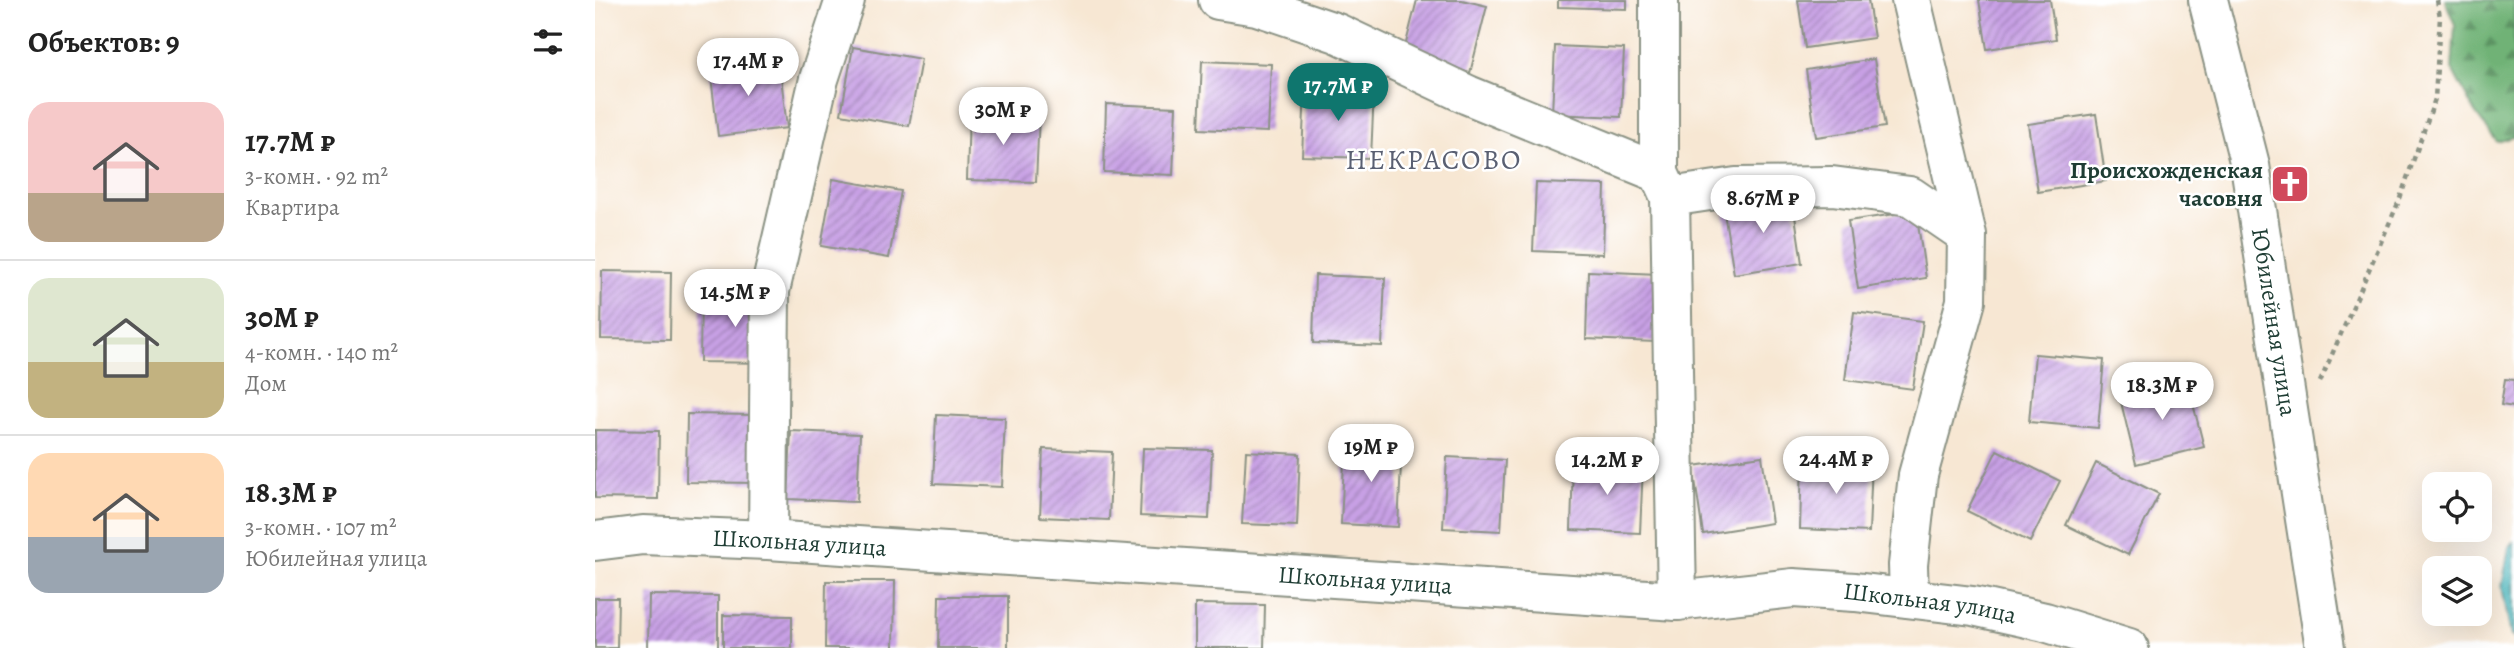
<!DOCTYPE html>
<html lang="ru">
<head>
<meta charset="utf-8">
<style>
  :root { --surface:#fff; --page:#f6f6f6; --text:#222; --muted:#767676; --line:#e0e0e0; --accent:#0f766e }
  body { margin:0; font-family:Alegreya,serif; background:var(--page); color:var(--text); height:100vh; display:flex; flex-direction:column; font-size:26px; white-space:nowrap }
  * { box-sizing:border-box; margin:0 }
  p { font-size:23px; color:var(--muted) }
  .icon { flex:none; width:38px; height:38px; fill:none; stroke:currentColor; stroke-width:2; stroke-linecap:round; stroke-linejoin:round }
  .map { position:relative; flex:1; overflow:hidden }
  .drawer { display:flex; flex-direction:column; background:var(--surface); width:595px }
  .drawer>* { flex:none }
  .fabs { position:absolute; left:1827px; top:472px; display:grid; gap:14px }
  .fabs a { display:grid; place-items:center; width:70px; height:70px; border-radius:14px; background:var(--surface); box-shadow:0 7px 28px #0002; font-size:35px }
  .price { position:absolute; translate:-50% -60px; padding:0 16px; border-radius:24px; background:#fff; color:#222; font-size:23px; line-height:46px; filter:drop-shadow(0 2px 4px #0008) }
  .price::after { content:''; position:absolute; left:50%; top:42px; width:21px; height:16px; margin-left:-10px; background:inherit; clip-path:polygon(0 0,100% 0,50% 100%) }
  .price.on { background:var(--accent); color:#fff }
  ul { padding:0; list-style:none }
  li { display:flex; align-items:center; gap:21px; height:175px; padding:0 28px }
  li+li { border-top:2px solid var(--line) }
  li span { display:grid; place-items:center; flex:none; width:196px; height:140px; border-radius:21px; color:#555 }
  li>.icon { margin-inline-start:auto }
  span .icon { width:84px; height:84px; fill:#fffc; stroke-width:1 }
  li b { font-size:30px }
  h2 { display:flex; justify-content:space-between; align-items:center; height:84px; padding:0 28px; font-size:30px }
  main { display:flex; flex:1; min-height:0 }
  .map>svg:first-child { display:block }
  .forest { fill:url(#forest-firs); stroke:#477855; stroke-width:2 }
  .water { fill:#48b7be; stroke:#347a79; stroke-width:2 }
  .building { fill:url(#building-hatch) }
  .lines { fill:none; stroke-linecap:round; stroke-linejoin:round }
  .minor-casing { stroke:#8b9284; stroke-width:42 }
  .tertiary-casing { stroke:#8b9284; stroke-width:42 }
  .path { stroke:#8b9284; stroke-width:4.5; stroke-dasharray:5 5; stroke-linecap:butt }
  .minor { stroke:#fff; stroke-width:38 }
  .tertiary { stroke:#fff; stroke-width:38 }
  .labels { text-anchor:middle; stroke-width:5; stroke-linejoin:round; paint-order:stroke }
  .poi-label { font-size:24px; font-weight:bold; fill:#1f3d34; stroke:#fff; text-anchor:end }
  .street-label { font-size:24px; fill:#1f3d34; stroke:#fff }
  .quarter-label { font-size:28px; letter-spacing:2px; fill:#5a6072; stroke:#fff }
</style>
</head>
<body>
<main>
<section class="drawer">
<h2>Объектов: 9<svg class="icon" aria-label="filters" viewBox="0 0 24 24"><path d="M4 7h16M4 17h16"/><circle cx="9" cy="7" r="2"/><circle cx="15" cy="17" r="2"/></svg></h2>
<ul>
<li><span style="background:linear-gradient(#f6c9c9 65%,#b9a48a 0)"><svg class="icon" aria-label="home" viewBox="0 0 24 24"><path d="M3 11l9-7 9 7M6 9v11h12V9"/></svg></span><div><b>17.7M ₽</b><p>3-комн. · 92 m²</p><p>Квартира</p></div></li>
<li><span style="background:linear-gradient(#dfe7d0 60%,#c2b280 0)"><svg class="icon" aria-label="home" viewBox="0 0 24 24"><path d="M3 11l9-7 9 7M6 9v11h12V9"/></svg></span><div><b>30M ₽</b><p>4-комн. · 140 m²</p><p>Дом</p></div></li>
<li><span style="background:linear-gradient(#ffd9b3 60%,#9aa5b1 0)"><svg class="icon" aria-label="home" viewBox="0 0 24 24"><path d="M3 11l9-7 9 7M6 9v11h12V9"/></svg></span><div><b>18.3M ₽</b><p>3-комн. · 107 m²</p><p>Юбилейная улица</p></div></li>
</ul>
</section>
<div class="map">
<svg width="1919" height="648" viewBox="0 0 1919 648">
  <defs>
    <pattern id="forest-firs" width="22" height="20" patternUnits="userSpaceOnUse" patternTransform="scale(1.75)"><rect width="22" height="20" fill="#6fb276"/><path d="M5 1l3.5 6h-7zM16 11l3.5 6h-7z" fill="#5b9262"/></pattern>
    <pattern id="building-hatch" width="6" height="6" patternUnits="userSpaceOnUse" patternTransform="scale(1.75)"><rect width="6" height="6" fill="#c8a0e5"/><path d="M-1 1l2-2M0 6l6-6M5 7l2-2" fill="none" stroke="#a284ba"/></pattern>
  </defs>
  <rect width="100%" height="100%" fill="#fff"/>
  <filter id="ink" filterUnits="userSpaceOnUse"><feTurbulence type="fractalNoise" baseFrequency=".0143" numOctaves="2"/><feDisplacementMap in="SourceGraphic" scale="14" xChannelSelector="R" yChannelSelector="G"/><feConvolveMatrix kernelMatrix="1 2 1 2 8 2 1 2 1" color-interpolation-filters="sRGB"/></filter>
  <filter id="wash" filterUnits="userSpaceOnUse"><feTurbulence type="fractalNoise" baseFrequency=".00686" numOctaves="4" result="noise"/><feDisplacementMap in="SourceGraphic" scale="28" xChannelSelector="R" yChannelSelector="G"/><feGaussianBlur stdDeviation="1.57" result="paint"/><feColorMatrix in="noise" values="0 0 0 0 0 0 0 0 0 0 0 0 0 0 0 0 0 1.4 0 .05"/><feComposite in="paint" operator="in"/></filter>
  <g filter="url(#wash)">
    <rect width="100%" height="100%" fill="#f7e7d3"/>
    <!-- forest -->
    <path class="forest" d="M1850,0h69v137l-17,5 -23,-31 -22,-42 3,-44z"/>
    <!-- water -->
    <path class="water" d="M1919,542v95l-3,-1 -9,-49 7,-40z"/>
    <g id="blocks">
      <!-- building -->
      <path class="building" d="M822,0h45l25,6 -17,67 -67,-18z
        M963,0h69v9l-69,-2z
        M1203,0h70l6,38 -69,10z
        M1384,0h71l6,39 -69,10z
        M960,46l69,3 -3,68 -69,-3z
        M258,47l68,12 -12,67 -68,-12z
        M1279,59l11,68 -69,10 -10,-67z
        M184,60l8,68 -69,8 -8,-68z
        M607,61l69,3 -3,68 -69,-3z
        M710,88l69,2 -3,68 -69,-2z
        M511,104l70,3 -3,68 -69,-3z
        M374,112l70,3 -3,67 -69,-2z
        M1501,114l10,67 -68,11 -10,-68z
        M1708,170l1,27 -26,1 -2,-27z
        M238,179l68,12 -12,67 -68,-12z
        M941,183l69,2 -2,69 -70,-3z
        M1197,196l10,67 -68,11 -11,-68z
        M1321,211l10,67 -68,11 -10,-68z
        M7,271l69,1 -1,68 -69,-1z
        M993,271l70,3 -3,68 -69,-3z
        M720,275l70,3 -3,68 -69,-3z
        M106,294l69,1 -1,68 -69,-1z
        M1259,312l69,9 -10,68 -68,-9z
        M1440,354l69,6 -6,68 -69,-6z
        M1910,379l9,1v27l-13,-2z
        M1592,380l17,67 -68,17 -16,-66z
        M92,414l70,1 -1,68 -70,-1z
        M341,415l69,3 -3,69 -69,-3z
        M0,430l64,1 -1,68 -63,-1z
        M196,431l69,3 -3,68 -69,-3z
        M750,441l57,3 -4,83 -57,-3z
        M548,448l69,2 -3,69 -69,-3z
        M448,449l69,3 -3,68 -69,-3z
        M1402,450l63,31 -30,61 -63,-31z
        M651,451l54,3 -3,72 -55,-2z
        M1167,456l10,67 -69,11 -10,-68z
        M852,457l58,3 -4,71 -58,-3z
        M1207,461l70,3 -3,68 -69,-3z
        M978,462l70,3 -3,68 -69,-3z
        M1501,463l63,31 -31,61 -62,-30z
        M231,581h69l-1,67h-69z
        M54,595l69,1v52h-70z
        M344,596h69v52h-70z
        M0,598h23l-1,50h-22z
        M600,604l70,1 -1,43h-69z
        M128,615l69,1v32h-69z"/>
    </g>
  </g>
  <g filter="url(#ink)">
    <use href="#blocks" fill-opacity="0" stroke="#8b9284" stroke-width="2"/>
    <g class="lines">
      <!-- minor casing -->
      <g class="minor-casing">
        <path id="minor" d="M623,0l39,6 80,27 131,62 191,78 11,24 7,404
          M1316,0l56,235
          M1064,173v-173
          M1075,197l66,-10 96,-1 78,10 57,39 -1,66 -48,174 -10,90 1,33
          M173,540l2,-249 49,-212 26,-79"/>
      </g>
      <!-- tertiary casing -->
      <g class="tertiary-casing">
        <g id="tertiary">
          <path id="s1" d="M1613,0l42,165 75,483"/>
          <path id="s2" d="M0,541l48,-6 125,5 909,61 116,-13 62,4 118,14 72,16 84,26"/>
        </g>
      </g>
      <!-- path -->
      <path class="path" d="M1725,382l79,-181 36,-102 5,-82 -3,-17"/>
      <!-- minor -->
      <use href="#minor" class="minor"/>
      <!-- tertiary -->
      <use href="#tertiary" class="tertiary"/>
    </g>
  </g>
  <!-- icons -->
  <defs>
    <g id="church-square" transform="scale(2.0125)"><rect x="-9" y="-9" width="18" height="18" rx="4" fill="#d1495b" stroke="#fff"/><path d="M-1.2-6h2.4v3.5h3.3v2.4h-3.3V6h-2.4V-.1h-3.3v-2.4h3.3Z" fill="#fff"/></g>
  </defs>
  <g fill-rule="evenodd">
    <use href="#church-square" x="1695" y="184"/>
  </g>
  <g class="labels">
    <!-- poi labels -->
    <g class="poi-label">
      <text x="1668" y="178">Происхожденская<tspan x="1668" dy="28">часовня</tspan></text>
    </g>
    <!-- street labels -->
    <g class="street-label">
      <text dy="8" stroke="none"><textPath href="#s1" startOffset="329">Юбилейная улица</textPath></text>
      <text dy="8" stroke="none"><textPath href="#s2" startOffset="205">Школьная улица</textPath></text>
      <text dy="8" stroke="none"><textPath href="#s2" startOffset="772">Школьная улица</textPath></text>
      <text dy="8" stroke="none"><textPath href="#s2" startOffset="1339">Школьная улица</textPath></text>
    </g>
    <!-- quarter labels -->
    <g class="quarter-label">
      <text x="839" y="169">НЕКРАСОВО</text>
    </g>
  </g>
</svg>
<div class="fabs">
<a><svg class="icon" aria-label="locate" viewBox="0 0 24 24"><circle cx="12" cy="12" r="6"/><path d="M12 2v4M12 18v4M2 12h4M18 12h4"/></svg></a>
<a><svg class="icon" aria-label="layers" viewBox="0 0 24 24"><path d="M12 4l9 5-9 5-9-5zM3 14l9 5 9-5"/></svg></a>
</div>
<b class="price" style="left:153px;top:98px">17.4M ₽</b>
<b class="price on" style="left:743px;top:123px">17.7M ₽</b>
<b class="price" style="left:408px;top:147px">30M ₽</b>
<b class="price" style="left:1168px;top:235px">8.67M ₽</b>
<b class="price" style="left:140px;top:329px">14.5M ₽</b>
<b class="price" style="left:1567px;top:422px">18.3M ₽</b>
<b class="price" style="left:776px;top:484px">19M ₽</b>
<b class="price" style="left:1241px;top:496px">24.4M ₽</b>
<b class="price" style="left:1012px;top:497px">14.2M ₽</b>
</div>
</main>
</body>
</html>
